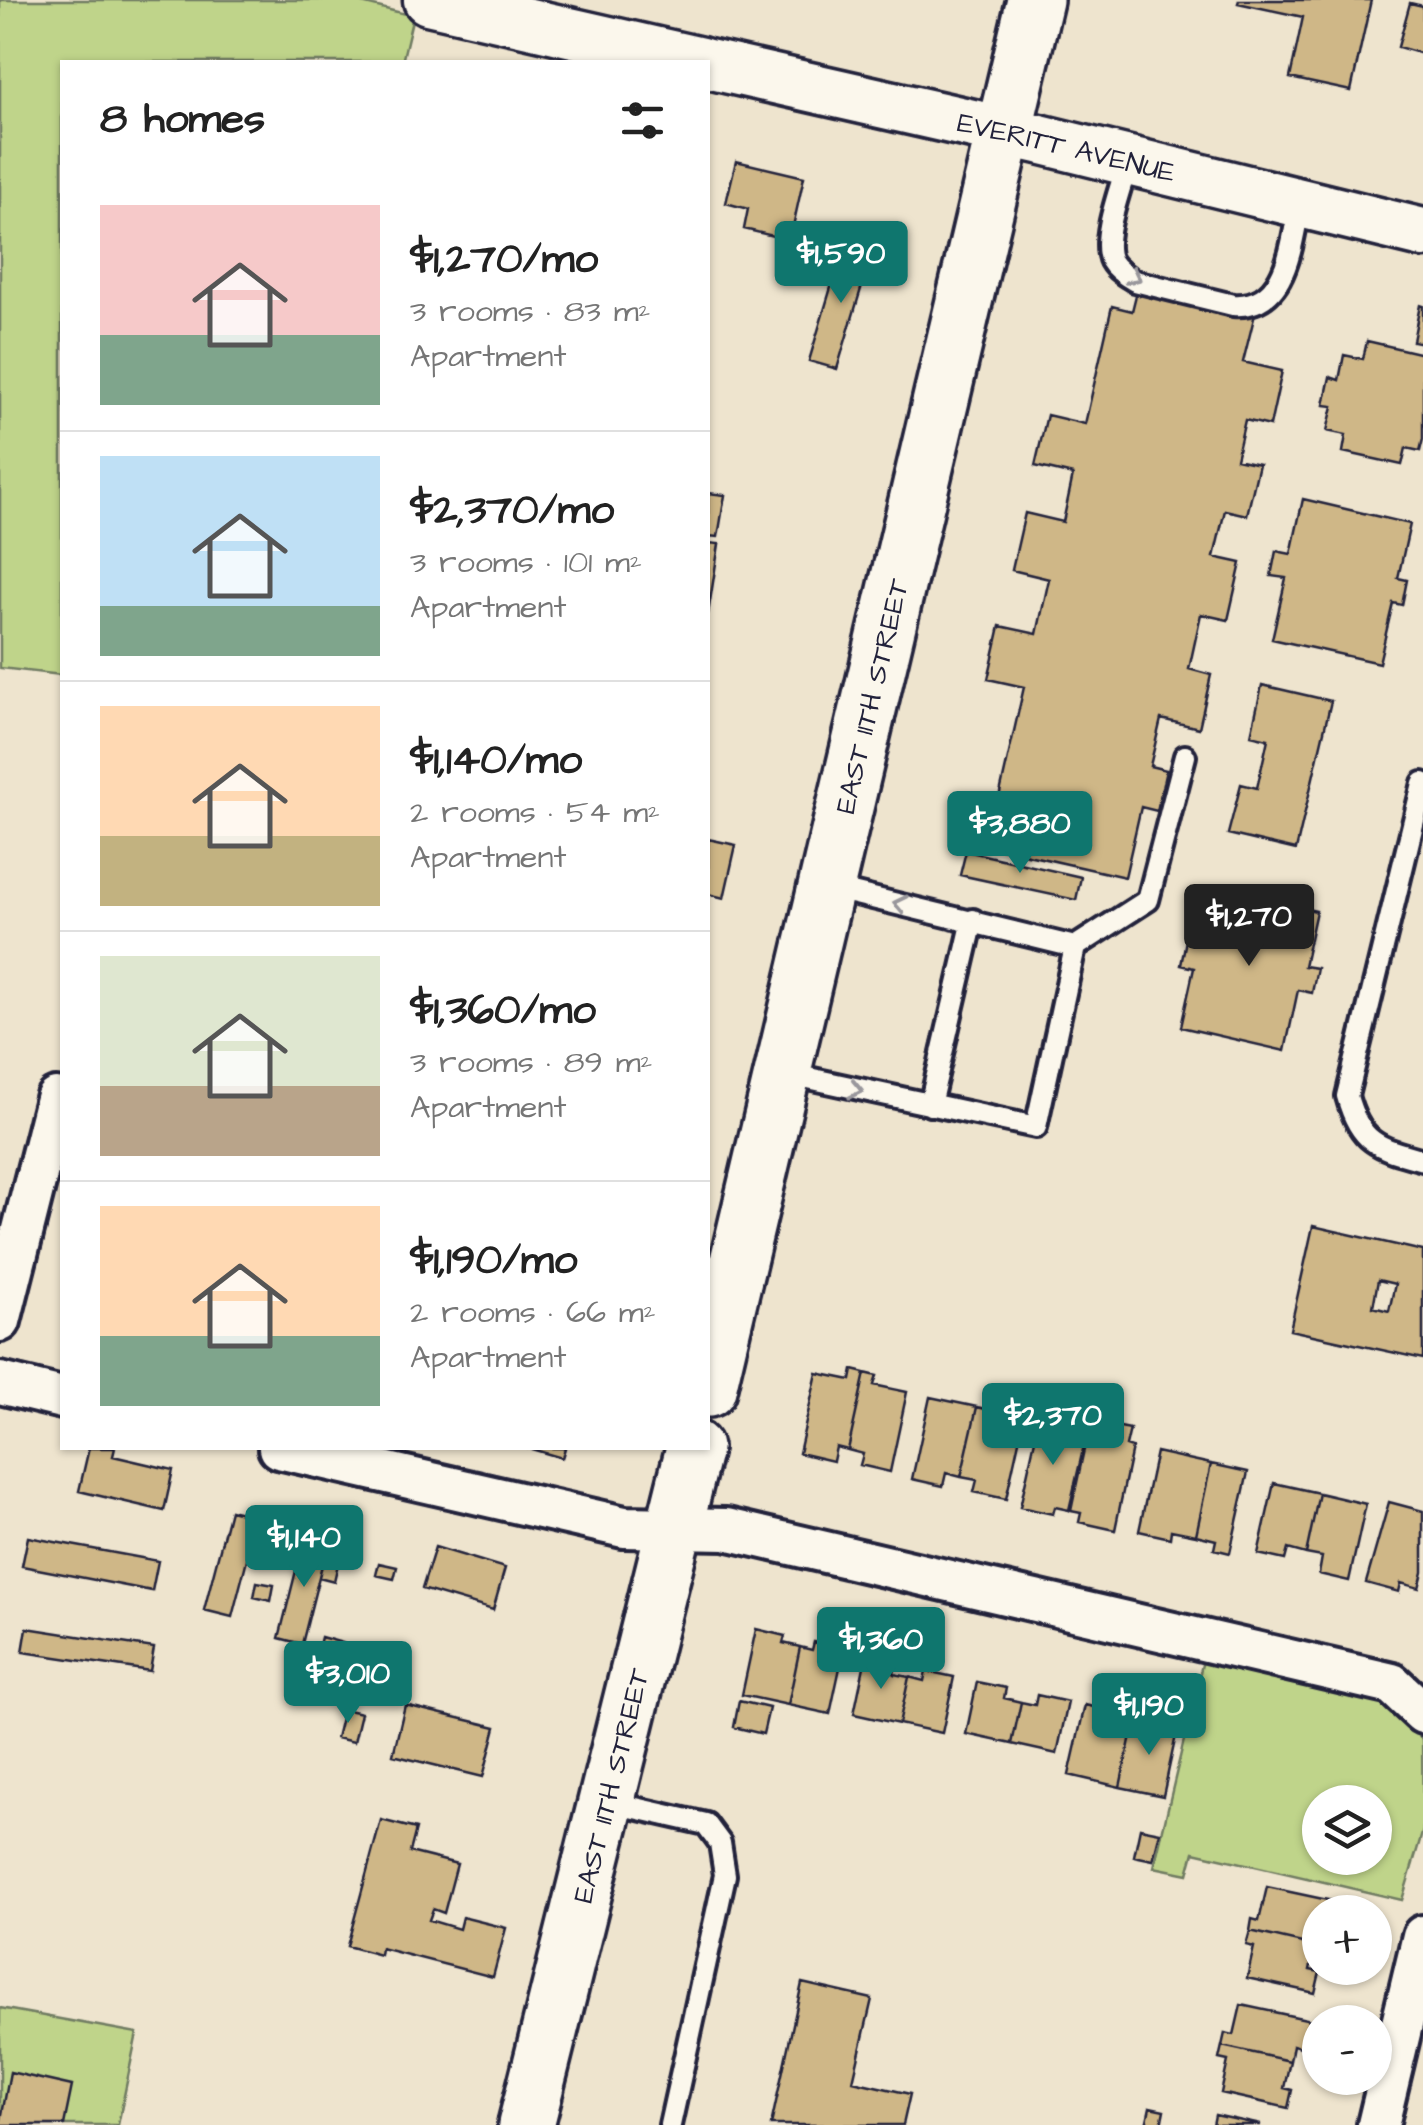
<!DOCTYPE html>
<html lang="en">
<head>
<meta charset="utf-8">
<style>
  :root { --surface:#fff; --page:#f2f2f2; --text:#222; --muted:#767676; --line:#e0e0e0; --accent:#0f766e }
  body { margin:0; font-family:"Architects Daughter",sans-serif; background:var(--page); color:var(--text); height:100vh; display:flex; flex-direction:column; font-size:38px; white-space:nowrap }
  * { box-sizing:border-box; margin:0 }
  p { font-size:32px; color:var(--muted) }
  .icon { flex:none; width:55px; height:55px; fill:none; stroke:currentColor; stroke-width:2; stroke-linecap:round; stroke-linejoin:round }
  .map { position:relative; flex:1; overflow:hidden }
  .drawer { position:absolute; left:60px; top:60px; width:650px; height:1390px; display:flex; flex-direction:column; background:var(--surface); border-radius:0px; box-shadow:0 2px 8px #0004 }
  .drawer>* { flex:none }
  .tools { position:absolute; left:1302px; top:1785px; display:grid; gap:20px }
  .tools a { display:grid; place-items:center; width:90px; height:90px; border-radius:50%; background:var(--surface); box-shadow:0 2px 8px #0004; font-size:50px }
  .price { position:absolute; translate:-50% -85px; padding:0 22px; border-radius:10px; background:var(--accent); color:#fff; font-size:32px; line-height:65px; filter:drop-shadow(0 2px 5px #0008) }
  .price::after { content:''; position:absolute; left:50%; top:60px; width:30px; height:22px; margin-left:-15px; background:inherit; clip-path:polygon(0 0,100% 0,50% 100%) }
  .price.on { background:#222; color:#fff }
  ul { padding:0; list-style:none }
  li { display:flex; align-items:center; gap:30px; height:250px; padding:0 40px }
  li+li { border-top:2px solid var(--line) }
  li span { display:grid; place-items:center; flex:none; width:280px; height:200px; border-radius:0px; color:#555 }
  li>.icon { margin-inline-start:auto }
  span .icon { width:120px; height:120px; fill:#fffc; stroke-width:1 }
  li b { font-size:42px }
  h2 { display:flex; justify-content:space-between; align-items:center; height:120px; padding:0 40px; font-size:42px }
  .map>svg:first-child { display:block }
  .green { fill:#bfd48a; stroke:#707b62; stroke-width:2.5; fill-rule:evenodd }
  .building { fill:#cfb787; stroke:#22223b; stroke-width:2.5; fill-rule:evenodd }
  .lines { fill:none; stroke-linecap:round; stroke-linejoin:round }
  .service-casing { stroke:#22223b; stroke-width:28 }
  .minor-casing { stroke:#22223b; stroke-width:48 }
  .tertiary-casing { stroke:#22223b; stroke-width:55 }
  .secondary-casing { stroke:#22223b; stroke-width:62 }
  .service { stroke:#fbf7ec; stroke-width:20 }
  .minor { stroke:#fbf7ec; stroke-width:40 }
  .tertiary { stroke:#fbf7ec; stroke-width:48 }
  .secondary { stroke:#fbf7ec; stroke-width:55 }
  .oneway { stroke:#99979c }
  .labels { text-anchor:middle; stroke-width:8; stroke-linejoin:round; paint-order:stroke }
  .street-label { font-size:28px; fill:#22223b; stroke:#fbf7ec }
</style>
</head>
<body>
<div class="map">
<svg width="1423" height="2125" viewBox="0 0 1423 2125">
  <rect width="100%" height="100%" fill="#eee4ce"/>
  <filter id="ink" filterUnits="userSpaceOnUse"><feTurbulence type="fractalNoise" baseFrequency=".01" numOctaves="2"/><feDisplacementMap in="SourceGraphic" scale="20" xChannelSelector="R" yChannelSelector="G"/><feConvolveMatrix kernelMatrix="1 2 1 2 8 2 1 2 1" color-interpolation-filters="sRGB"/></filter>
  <g filter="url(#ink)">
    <!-- green -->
    <path class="green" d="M0,0h350l63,16 -11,46h-340v613l-62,-7z
      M1203,1660l178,42 41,37 1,91 -21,70 -208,-48 -6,22 -34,-7zM1320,1802h55v56h-55z
      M0,2008l137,25 -19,92h-118z"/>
    <!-- building -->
    <path class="building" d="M1239,0h132l-20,91 -61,-13 13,-61 -65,-14z
      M1410,3l13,3v48l-25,-7z
      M736,161l68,16 -14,63 -46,-11 4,-20 -22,-6z
      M844,244l28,8 -35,117 -28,-8z
      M1138,287l117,27 -12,48 39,9 -12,55 -25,-6 -9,39 23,5 -12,51 -22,-5 -11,47 27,6 -13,57 -27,-6 -12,55 22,6 -12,53 -38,-9 -11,47 16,4 -9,41 -16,-4 -16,70 -137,-31 36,-159 -36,-8 12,-53 37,8 12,-55 -37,-9 13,-57 38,9 10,-47 -38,-9 12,-51 38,9 27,-118 20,5z
      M1420,305l3,1v37l-10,-2z
      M1367,341l56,13v85l-3,12 -14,-3 -4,17 -59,-13 3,-17 -19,-4 6,-25 -9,-1 6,-28 9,3 5,-25 19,4z
      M708,493l17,2 -7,42 -10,-1z
      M1303,499l107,25 -12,54 9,2 -5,25 -9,-2 -14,60 -107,-24 14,-61 -15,-2 5,-25 15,3z
      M708,543l11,1 -11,70z
      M1262,685l69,16 -35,149 -68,-16 13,-50 16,4 11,-49 -17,-4z
      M708,839l28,6 -12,53 -16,-4z
      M966,851l115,26 -5,23 -116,-25z
      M1212,888l104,23 -12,55 13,2 -5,25 -14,-3 -13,61 -104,-24 13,-59 -13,-3 5,-25 14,3z
      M1313,1226l110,25v108l-133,-29zM1378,1280l17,4 -6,27 -16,-4z
      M853,1370l12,3 -17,77 -12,-3 -3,14 -34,-8 18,-80 34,7z
      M865,1373l12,3 -3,9 33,7 -17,80 -30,-7 3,-11 -15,-4z
      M930,1397l47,10 -16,70 -15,-4 -3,13 -31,-7z
      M977,1407l47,11 -18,81 -32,-7 3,-12 -16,-3z
      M1039,1421l48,11 -18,78 -14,-3 -2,7 -33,-7z
      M1090,1421l40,8 -4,17 6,2 -17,82 -36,-8 2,-9 -10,-2z
      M89,1448h26l-2,8 60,14 -9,41 -85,-20z
      M528,1448h37l-3,10z
      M1156,1452l55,12 -15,71 -25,-5 -1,8 -31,-7z
      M1211,1464l37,8 -18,81 -16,-4 2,-9 -20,-5z
      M1274,1483l45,10 -13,61 -18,-5 -3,11 -27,-6z
      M1319,1493l47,11 -17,77 -30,-7 3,-17 -16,-3z
      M1389,1502l34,9v61l-4,16 -18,-5 -2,9 -33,-9z
      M230,1510l28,7 -26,100 -28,-7z
      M305,1535l23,6 -26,103 -23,-6z
      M28,1537l130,24 -6,30 -130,-25z
      M435,1547l70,21 -12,42 -71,-21z
      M323,1561l15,3 -4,17 -15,-4z
      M379,1563l18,4 -3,12 -18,-4z
      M257,1582l17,3 -3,16 -17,-4z
      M27,1628l127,20 -4,23 -127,-19z
      M756,1629l29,7 -2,7 17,4 -12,58 -46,-10z
      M321,1637l22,6 -6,21 -21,-6z
      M814,1642l30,7 -14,65 -42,-9 12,-58 12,3z
      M866,1657l30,6 -2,11 15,3 -10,47 -45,-10z
      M926,1671l28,6 -12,56 -43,-9 10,-47 15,4z
      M977,1682l29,6 -2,10 17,4 -9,42 -46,-10z
      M1037,1695l31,7 -11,52 -45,-10 9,-42 14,3z
      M739,1701l30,7 -6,26 -29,-7z
      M405,1705l91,22 -13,50 -90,-22z
      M1085,1705l30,7 -3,9 21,5 -13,61 -51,-12z
      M343,1709l18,4 -7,29 -18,-4z
      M1152,1720l26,6 -15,70 -43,-9 13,-61 17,3z
      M381,1820l35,9 -6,23 47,12 -13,49 -11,-4 -4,11 30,9 3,-12 44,11 -13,49 -112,-29 -1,7 -33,-9z
      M1140,1828l20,4 -7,28 -19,-4z
      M1267,1887l70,15 -3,10h-14v21l-5,13 -65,-15 2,-12 7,2z
      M1250,1931l65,15 -5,24 10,2 -5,21 -68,-15 7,-31 -8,-2z
      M802,1983l70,16 -19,82 57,13 -7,31h-132z
      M1241,2005l70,15 -7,28 -11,-3 -3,16 -68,-15 3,-13 9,2z
      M1222,2046l68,15 -6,27 8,2 -4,18 -67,-15 7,-32 -9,-2z
      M10,2072l62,14 -8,39h-64z
      M1150,2107l14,3 -3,15h-15z
      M1215,2115l46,10h-48z"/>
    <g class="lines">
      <!-- service casing -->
      <g class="service-casing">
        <path id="service" d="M1128,161c-6,24 -28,78 -17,100 5,9 15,15 24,20l98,24c55,4 58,-62 67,-101
          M1423,783l-76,313c13,48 32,52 76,64
          M1075,947l73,-47 37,-144
          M785,1073l251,54 39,-180 -248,-60
          M930,1105l43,-185
          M609,1802l97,22 14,19 5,32 -55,250"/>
      </g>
      <!-- minor casing -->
      <g class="minor-casing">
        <path id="minor" d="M0,1321l56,-222
          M0,1383l62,15
          M279,1448l345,79 102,2 666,155 31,29
          M1378,2125l45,-189"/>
      </g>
      <!-- tertiary casing -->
      <g class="tertiary-casing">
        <g id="tertiary">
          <path d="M428,0l273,62"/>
          <path id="s1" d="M708,64l331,75 384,94"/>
        </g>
      </g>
      <!-- secondary casing -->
      <g class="secondary-casing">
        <g id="secondary">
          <path id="s2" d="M708,1389l327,-1389"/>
          <path id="s3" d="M526,2125l168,-677"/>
        </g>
      </g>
      <!-- service -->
      <use href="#service" class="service"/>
      <!-- minor -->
      <use href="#minor" class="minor"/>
      <!-- tertiary -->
      <use href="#tertiary" class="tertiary"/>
      <!-- secondary -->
      <use href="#secondary" class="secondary"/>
    </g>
    <!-- one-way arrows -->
    <defs><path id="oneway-chevron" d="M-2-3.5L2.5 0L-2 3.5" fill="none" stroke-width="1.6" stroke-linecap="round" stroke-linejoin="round" transform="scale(2.5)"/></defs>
    <g class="oneway">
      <use href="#oneway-chevron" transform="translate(1134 277) rotate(26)"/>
      <use href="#oneway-chevron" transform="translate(900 904) rotate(-168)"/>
      <use href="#oneway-chevron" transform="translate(856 1090) rotate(12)"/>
    </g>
  </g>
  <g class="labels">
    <!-- street labels -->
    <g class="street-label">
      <text dy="10" stroke="none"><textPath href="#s1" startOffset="368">EVERITT AVENUE</textPath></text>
      <text dy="10" stroke="none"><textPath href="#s2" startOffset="712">EAST 11TH STREET</textPath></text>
      <text dy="10" stroke="none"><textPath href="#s3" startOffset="350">EAST 11TH STREET</textPath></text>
    </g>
  </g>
</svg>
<div class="tools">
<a><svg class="icon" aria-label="layers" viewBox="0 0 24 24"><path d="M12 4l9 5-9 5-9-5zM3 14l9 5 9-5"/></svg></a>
<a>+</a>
<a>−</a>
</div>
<b class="price" style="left:841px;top:306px">$1,590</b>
<b class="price" style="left:1020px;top:876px">$3,880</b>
<b class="price on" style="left:1249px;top:969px">$1,270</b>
<b class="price" style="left:1053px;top:1468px">$2,370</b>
<b class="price" style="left:304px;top:1590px">$1,140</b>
<b class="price" style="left:881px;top:1692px">$1,360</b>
<b class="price" style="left:348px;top:1726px">$3,010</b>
<b class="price" style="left:1149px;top:1758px">$1,190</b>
<section class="drawer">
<h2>8 homes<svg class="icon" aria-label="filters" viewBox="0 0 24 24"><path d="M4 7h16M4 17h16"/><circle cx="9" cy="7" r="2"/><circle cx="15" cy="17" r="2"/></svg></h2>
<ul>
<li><span style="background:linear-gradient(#f6c9c9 65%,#7fa58c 0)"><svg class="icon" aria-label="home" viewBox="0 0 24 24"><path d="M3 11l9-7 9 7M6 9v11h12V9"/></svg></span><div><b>$1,270/mo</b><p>3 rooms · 83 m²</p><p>Apartment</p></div></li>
<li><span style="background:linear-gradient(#bfe0f5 75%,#7fa58c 0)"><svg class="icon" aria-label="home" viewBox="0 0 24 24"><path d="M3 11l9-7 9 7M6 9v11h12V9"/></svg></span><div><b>$2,370/mo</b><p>3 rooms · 101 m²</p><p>Apartment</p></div></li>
<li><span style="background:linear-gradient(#ffd9b3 65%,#c2b280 0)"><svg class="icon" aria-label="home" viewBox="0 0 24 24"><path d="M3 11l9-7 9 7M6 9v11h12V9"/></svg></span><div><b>$1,140/mo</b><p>2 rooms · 54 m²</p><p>Apartment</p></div></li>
<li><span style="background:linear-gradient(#dfe7d0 65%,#b9a48a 0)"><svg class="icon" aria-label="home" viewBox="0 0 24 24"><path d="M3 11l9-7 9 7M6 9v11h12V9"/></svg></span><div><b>$1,360/mo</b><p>3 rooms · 89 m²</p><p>Apartment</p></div></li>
<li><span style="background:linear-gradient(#ffd9b3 65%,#7fa58c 0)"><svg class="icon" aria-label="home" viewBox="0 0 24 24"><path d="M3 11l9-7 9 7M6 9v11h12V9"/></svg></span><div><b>$1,190/mo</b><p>2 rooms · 66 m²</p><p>Apartment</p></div></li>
</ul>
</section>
</div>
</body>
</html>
